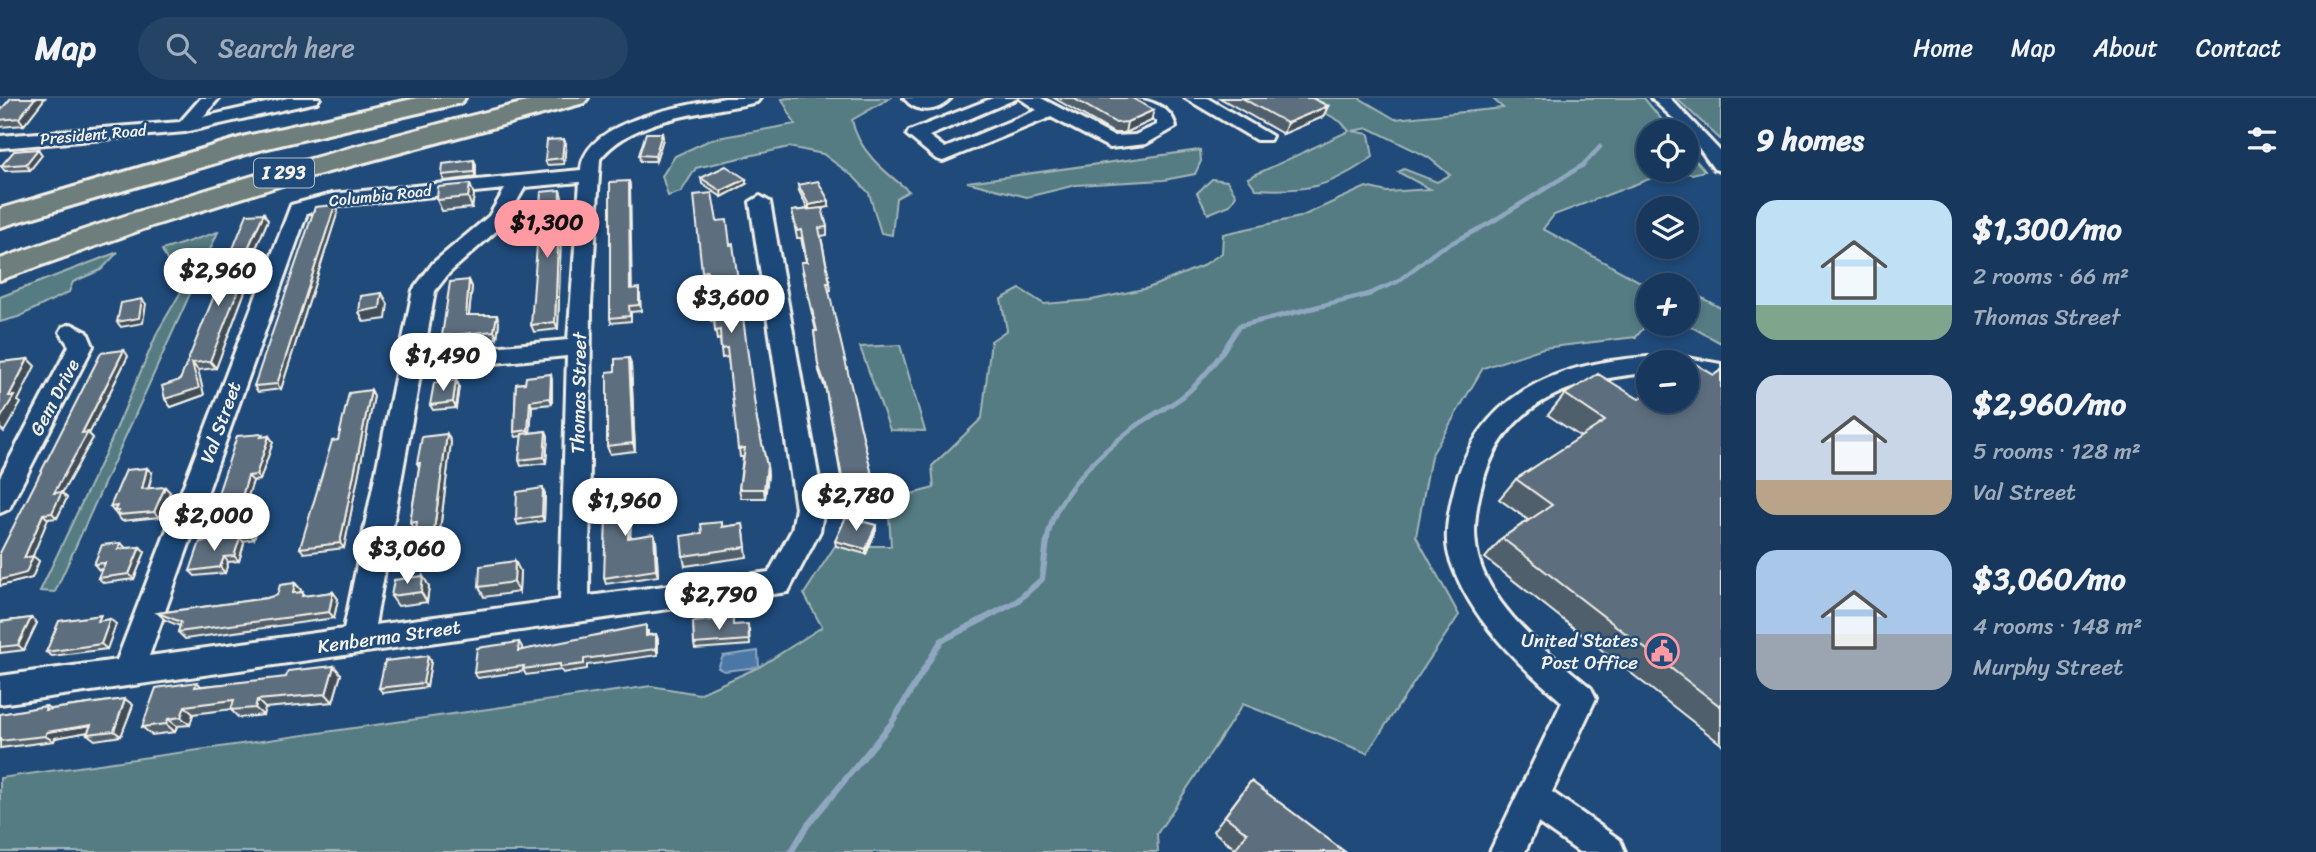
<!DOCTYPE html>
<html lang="en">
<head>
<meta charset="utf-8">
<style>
  :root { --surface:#17385c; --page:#244365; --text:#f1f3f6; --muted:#9eacbb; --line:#365272; --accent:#ff9aa2 }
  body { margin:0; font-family:Sriracha,sans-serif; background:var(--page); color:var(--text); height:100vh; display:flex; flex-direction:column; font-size:26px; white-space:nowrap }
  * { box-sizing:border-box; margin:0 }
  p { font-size:23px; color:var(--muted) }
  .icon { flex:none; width:38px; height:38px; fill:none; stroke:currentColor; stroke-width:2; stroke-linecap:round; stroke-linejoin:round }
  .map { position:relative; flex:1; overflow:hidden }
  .details { display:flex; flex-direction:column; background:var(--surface); width:595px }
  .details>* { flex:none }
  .fabs { position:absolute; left:1636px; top:21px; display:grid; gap:14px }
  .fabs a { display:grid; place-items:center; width:63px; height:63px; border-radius:50%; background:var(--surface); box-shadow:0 4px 10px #0003,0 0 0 2px var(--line); font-size:35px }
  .price { position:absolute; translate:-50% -60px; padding:0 16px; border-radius:24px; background:#fff; color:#222; font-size:23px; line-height:46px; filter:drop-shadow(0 2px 4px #0008) }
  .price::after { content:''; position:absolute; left:50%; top:42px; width:21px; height:16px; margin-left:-10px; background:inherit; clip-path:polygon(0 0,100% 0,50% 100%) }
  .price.current { background:var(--accent); color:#111 }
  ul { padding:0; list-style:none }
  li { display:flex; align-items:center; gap:21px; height:175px; padding:0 35px }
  li span { display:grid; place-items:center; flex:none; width:196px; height:140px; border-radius:21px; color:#555 }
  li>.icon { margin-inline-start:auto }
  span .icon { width:84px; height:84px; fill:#fffc; stroke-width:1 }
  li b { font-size:30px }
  h2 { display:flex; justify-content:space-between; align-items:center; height:84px; padding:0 35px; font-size:30px }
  header { display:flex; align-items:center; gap:42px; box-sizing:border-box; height:98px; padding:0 35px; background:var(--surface); border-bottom:2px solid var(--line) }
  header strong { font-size:33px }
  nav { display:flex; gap:38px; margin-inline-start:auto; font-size:24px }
  .search { width:490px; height:63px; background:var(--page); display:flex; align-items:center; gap:18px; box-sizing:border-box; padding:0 24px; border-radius:38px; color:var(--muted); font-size:26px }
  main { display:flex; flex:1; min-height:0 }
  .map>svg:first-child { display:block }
  .green { fill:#557c83; stroke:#a4b6b6; stroke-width:2 }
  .water { fill:#4b77a6; stroke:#8fa8c0; stroke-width:2 }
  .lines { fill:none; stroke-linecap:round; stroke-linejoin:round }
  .stream-far2 { stroke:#8fa8c0; stroke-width:4.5 }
  .stream-far1 { stroke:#8fa8c0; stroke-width:5 }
  .stream { stroke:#8fa8c0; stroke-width:6 }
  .minor-casing { stroke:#f4f1e8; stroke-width:6 }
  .highway-casing { stroke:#f4f1e8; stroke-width:6 }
  .minor { fill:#1f4a7a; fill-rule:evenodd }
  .highway { fill:#6d7e7c; fill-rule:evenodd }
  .wall { fill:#505f6c; stroke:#f4f1e8; stroke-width:2 }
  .shaded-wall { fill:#414d58; stroke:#f4f1e8; stroke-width:2 }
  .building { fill:#5d6e7e; stroke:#f4f1e8; stroke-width:2 }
  .labels { text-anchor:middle; stroke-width:5; stroke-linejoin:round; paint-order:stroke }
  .far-street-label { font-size:16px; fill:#f4f1e8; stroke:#1f4a7a }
  .shield { fill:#1f4a7a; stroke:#b4bfc7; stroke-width:2 }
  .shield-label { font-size:18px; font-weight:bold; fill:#f4f1e8 }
  .street-label { font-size:19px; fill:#f4f1e8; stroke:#1f4a7a }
  .poi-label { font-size:19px; fill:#f4f1e8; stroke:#1f4a7a; text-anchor:end }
</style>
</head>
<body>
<header>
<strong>Map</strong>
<div class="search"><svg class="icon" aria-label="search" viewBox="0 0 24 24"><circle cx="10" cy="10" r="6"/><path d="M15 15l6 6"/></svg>Search here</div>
<nav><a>Home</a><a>Map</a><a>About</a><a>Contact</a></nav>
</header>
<main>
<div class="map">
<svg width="1721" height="754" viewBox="0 0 1721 754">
  <rect width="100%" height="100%" fill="#1f4a7a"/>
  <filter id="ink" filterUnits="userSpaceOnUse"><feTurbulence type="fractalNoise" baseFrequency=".0143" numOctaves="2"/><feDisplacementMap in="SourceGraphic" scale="14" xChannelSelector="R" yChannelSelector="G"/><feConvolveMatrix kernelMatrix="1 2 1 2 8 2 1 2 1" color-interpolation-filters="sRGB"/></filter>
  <g filter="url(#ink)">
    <!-- green -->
    <path class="green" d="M788,0h102l-38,22c6,31 33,52 57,71l-13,7 -4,37 -11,-2 -12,-40 -15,-16 -31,-23 -34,-7 -93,21 -15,24 -13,4 -6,-20 13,-20 37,-17 83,-15 -13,-25z
      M1299,0h60l36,21 108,-11 -10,-9 8,-1h143l27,33h-23v39h39v-20l18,21 -13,3 -19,-4 -119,45 -11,14 105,57v37l-12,14 -93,11 -60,20 -52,88 -15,80 43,79 -92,138 -124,-49 -86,130 1,18h-1158v-74l651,-92 48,8 60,-27 63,-40 -18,-33 31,-48h56l-3,-46 46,-12 -2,-22 50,-48 9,-77 16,-11 -6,-31 19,-10 24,15 48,-4 56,-12 54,-22 20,-13 1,-19 77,-17 66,-30 21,5 43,-3 -32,-17 6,-3 33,13 13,-7 -22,-18 -59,-29 -17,3 17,3 4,23c-43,30 -65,35 -117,32l-8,-11 101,-47 -8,-9z
      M1676,0h45v42z
      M1200,52l1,11 -6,13 -31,6 -88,5 -49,12 -60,-15z
      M1212,81l15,2 9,14 -6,10 -22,9 -11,-21z
      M218,134l-163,360 -15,-1 71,-150 47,-110 24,-41 -20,-40z
      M118,154l-17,18 -28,12 -4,10 -51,25 -18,5v-25z
      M1687,192l34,18v35l-35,-19z
      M900,247l25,86 -35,-1 -30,-83z"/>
    <!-- water -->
    <path class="water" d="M758,553l1,16 -35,4 -6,-3 5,-12z"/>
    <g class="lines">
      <!-- stream-far2 -->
      <path class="stream-far2" d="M1366,197l31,-13 41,-32 52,-27 93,-58 17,-18"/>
      <!-- stream-far1 -->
      <path class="stream-far1" d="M1047,444c5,-45 50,-86 85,-113 15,-12 34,-20 50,-32 23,-18 42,-46 57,-71l131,-32"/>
      <!-- stream -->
      <path class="stream" d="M791,754l16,-26 84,-102 50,-83 75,-39 26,-23 5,-38"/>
      <!-- minor casing -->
      <g class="minor-casing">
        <path id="minor" d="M201,0h18l-16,19 85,-19h32l-3,4 -132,30 -185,16v-12l180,-14z
          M725,0h35l-3,4c-50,12 -122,13 -157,57l-9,145 -2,292 180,-24 23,-42 4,-22 -46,-306 10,-6 10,6 54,306 -4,23 -32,61 -788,112v-28l117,-16 174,-455 41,-11 249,-24c4,-51 104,-64 144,-72zM580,84l-12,158 -144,13 11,-62 14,-18 55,-49 21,-37zM505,91l-16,27 -56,47 -20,27 -69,339 -195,27 158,-443 26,-7zM567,258l-7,244 -185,25 46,-255z
          M904,0h47c-14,15 -34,16 -47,0z
          M993,0h25l-89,38 16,12 92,-38 -18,-12h22l72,38 22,-1 22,-10v-4l-35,-23c21,0 49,6 54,29l-30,17 -36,4 -59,-31 -108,44 -7,-2 -29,-24 2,-4z
          M1185,0h22l65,38 -2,4h-14z
          M1651,0h19l51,54v19l-7,-2 -27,-38z
          M71,226l16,8 6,14 -84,163 -9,4v-36l69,-131 -9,-14 3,-5z
          M1648,259l10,5h-10v11c-84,7 -150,33 -169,124 -6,28 -6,53 6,79 22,46 68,80 106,112l5,10 -44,94 68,48 5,12h-46l-41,-29 -13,29h-35l72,-150c-46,-40 -90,-81 -111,-140 -8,-21 -3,-46 2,-68 23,-99 101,-131 195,-137z
          M1687,260l34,6v16l-34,-6v-12h-10z"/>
      </g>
      <!-- highway casing -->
      <g class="highway-casing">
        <path id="highway" d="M417,0h48l-4,5 -198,46 -263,78v-18l246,-73z
          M543,0h45l-4,5 -289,78 -143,45 -152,54v-21c178,-64 359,-117 543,-161z"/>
      </g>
      <!-- minor -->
      <use href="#minor" class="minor"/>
      <!-- highway -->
      <use href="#highway" class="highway"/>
    </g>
    <!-- wall -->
    <path class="wall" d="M11,0h34l-21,27 -24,2v-16z
      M1054,0h78l19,23 -26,12h-11z
      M1220,0h92l16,8 -5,11 -40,17z
      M662,35l1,6 -7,22h-16l-1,-6z
      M566,46l-2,20 -17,1 -2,-5z
      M38,51l4,6 -12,15 -25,1 -4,-5z
      M474,62l2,5v12l-32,4 -2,-6z
      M701,80l45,6 -24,13 -20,-13z
      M629,83l1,5 1,103 9,5 1,17 -10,1v9l-20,2 -1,-5z
      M798,87l31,22 -7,1 5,19v8l-6,1 9,47 1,7 -3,1 50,210 -1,7 -30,4 -21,-121 -7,-20 -5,-40h2l-14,-61 -1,-8h5l-5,-24h-4l-4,-20 -1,-7 16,-2 -9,-18z
      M474,97l-2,13 -30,3 -5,-11z
      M562,99l-4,132 -24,3 -3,-7z
      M335,107l3,6 -57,178 -23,3 -4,-6z
      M268,122l-12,28 3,6 -43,114 -18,2 6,25 -33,12 -6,-8 15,-19z
      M717,123l13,24 27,176 10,45 1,9 -3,23h-24l-2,-9 4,-32h-3l-12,-100 -6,1 -2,-19 -3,1 -3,-18h-3l-1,-9 -3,-32h-4l-1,-9z
      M469,182l3,7 -3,28 30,7 -2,16 -52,4 -3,-6z
      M128,258l-39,78 4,4 -31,55 5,5 -10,20 -9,1 -16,37 7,5 -7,17 -32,8z
      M629,260l2,7 4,86 -25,3 -3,-8 8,-75z
      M1721,272v374l-236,-186 17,-20 26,-18 -29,-21 17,-20 65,-42 -33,-22 17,-21 74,5 75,-24z
      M456,282l3,6 -3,22 -23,2 -3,-5z
      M552,282v24l-20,2 -2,27 16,-2 2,5 -2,27 -25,3 -2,-6 3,-24 -6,1 -2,-5 2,-48z
      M371,292l3,6 -30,152 -40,5 -4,-5 38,-108z
      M447,336l4,8 -12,96 -18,2 -5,-8v-2l-1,1 -5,-8 9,-56 -2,-4z
      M269,338l4,6 -13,38 -7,1 -9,27 -25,3 -5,-5 51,-69z
      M152,375l-3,15 21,4 -11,25 -37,4 -12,-14z
      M630,385l2,6 -2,48 26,3 2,36 -52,8 -2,-6z
      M545,396l-1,27 -26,4 -2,-5z
      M260,422l-6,19 -11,2 1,2 -5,18 -11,1 -3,11 -30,3 -5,-5 38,-32 -2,-2z
      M743,426l4,33 -62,9 -2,-10 19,-23 21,-6z
      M876,427v5l-10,24 -30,-8 -1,-5z
      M121,445l5,5 14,-1 5,5 -11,27 -30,4 -6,-5 4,-9 -3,1 -5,-6z
      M520,473l-1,21 -35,5 -5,-10z
      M295,485l6,7 -1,2 6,4 27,-4 5,7 -4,19 -149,21 -7,-7 2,-6 -15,-6 -7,-7 109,-15 10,-3z
      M429,488l-2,16 -29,4 -7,-10z
      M31,520l6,5 -13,27 -24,3v-31z
      M106,522l10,4 -9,25 -55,7 -6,-4z
      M734,527l15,4 1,16 -55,4 -1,-5z
      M648,533v4l8,-1 2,6v15l-71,10v4l-24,4 -2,-3 -35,5 -2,-4 -46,7 -4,-5 45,-31 3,5v3z
      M431,563l-4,26 -44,6 -4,-5z
      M341,576l-8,28 -68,6 -2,7 -24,3 -8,-8 1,-1 -39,5 -3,11 -13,1 -2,6 -23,3 -10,-8 55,-45 4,4z
      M125,601l8,6 -12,31 -26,4 -8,-6 1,-2 -33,6 -1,3 -54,7v-34l46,-8 5,3z
      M1251,683l94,71h-114l3,-4 -21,-17z"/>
    <!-- shaded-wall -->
    <path class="shaded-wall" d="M35,0h10l-21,27 -5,-7z
      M1328,8l-5,11 -40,17 4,-11z
      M1154,12l-3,11 -26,12 2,-11z
      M662,35l1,6 -7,22 -1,-5z
      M564,41l2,5 -2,20 -2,-6z
      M38,51l4,6 -12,15 -4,-6z
      M474,62l2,5v12l-2,-5z
      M746,81v5l-24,13 -1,-6z
      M629,83l1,5 2,109 -2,-6z
      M470,86l4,11 -2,13 -4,-11z
      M560,92l2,7 -4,132 -3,-7z
      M829,103v6l-20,3v-5z
      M335,107l3,6 -57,178 -4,-5z
      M264,115l4,7 -12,28 3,6 -43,114 -6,-7 38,-113z
      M469,182l3,7 -4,35 -2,-7z
      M382,195l6,11 -2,15 -22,3 -5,-10z
      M142,201l4,5 -3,19 -22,4 -4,-5z
      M497,217l2,7 -2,16 -3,-7z
      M124,252l4,6 -39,78 4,4 -31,55 5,5 -10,20 -5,-5 2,-20 28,-60z
      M629,260l2,7 4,86 -2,-8z
      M28,261l7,7 -17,35 3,2 -17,29 -4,-4v-9l9,-23z
      M192,265l6,7 6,25 -33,12 -6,-8z
      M551,276l1,6v24l-2,-6z
      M456,282l3,6 -3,22 -3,-6z
      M371,292l3,6 -30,152 -4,-5z
      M530,303l2,5 -2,29 -2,-5z
      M546,333l2,5 -2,27 -2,-6z
      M447,336l4,8 -12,96 -5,-8z
      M269,338l4,6 -13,38 -4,-5z
      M767,368l1,9 -3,23 -1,-9z
      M147,370l5,5 -5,21 -5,-5z
      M248,378l5,5 -9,27 -4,-5z
      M630,385l2,6 -2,55 -2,-6z
      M165,389l5,5 -11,25 -5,-5z
      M543,390l2,6 -1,27 -2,-5z
      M43,416l5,5 -18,44 -6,-5z
      M256,417l4,5 -6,19 -4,-5z
      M876,427v5l-10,24v-5z
      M654,436l2,6 2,36 -2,-6z
      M240,440l4,5 -5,18 -5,-5z
      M140,449l5,5 -11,27 -5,-5z
      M33,458l6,5 -7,17 -32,8v-6z
      M224,459l4,5 -3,11 -5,-6z
      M515,463l5,10 -1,21 -5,-10z
      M423,478l6,10 -2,16 -6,-10z
      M295,485l6,7 -3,10 -5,-7z
      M333,494l5,7 -4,19 -5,-6z
      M31,520l6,5 -13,27 -6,-5z
      M110,521l6,5 -9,25 -6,-5z
      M656,536l2,6v15l-2,-6z
      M428,558l3,5 -4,26 -4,-4z
      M334,568l7,8 -8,28 -7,-8z
      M125,601l8,6 -12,31 -7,-5z
      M257,602l8,8 -2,7 -8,-7z
      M185,608l8,8 -3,11 -9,-8z
      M168,621l9,7 -2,6 -9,-8z
      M91,627l8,5 -44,8 -1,3 -9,-5 2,-4z"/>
    <!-- building -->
    <path class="building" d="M11,0h24l-16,20 -19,2v-9z
      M1073,0h59l22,12 -27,12 -11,1z
      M1242,0h70l16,8 -41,17z
      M646,35h16l-7,23 -16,-1z
      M564,41l-2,19 -17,2 2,-20z
      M38,51l-12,15 -25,2 13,-15z
      M474,62v12l-32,3 1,-11z
      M726,68l20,13 -25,12 -20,-13z
      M629,83l1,108 9,-1v17l-10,1 1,10 -20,2v-136z
      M818,83l11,20 -20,4 -11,-20z
      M470,86l-2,13 -31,3 1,-13z
      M560,92l-5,132 -24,3 10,-133z
      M712,95l5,28 10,-1 3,25 3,-1 24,177 10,45 -3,23h-25l6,-41 -7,1 -11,-101 -6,1 -1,-19 -5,1 -1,-18h-4l-3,-42 -5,1 -8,-77z
      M335,107l-58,179 -23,2 61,-179z
      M822,110l5,19 -8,1 11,55h-3l51,218 -31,4 -22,-121 -7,-20 -4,-33h3l-16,-69h6l-6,-32 -4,1 -5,-20z
      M264,115l-16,35 7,-1 -45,114 -18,2 7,25 -34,11 -3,-13 18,-6 67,-166z
      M469,182l-3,35h31l-3,16 -52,5 8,-54z
      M382,195l-2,15 -21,4 2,-16z
      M142,201l-3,19 -22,4 4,-19z
      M124,252l-42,83 6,-1 -34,61 8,-1 -10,21 -9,1 -19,44 9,-2 -7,17 -26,7v-27l101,-200z
      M629,260l4,85 -26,3v-74l8,-1v-12z
      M28,261l-19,37h5l-14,23v-57z
      M1694,265l20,12 7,-5v337l-219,-169 50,-33 -36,-26 89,-58 -40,-27 33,-20 41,25 9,-6v8h39v-33z
      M551,276l-1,24 -20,3 -2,29 -14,2 2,-48 9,-1 1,-6z
      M456,282l-3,22 -23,3 4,-22z
      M371,292l-31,153 -40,5 32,-107 6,-1 11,-47z
      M546,333l-2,26 -25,3 3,-26z
      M263,336l-2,3 8,-1 -13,39 -8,1 -8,27 -26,3 23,-70z
      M447,336l-13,96 -18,2 1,-10 -7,1 10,-60h-3l5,-26z
      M147,370l-5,21 23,-2 -11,25 -37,3 2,-4h-5l3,-5 -7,1 16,-37z
      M630,385l-2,55 26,-4 2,36 -52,8 3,-92z
      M543,390l-1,28 -26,4 1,-28z
      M256,417l-6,19 -24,3 7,-19z
      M846,419l30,8 -10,24 -31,-8z
      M722,424v5l21,-3 3,23 -63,9 -2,-20 21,-3 -1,-9z
      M240,440l-6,18 -10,1 -4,10 -30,4 10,-29z
      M121,445l-3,6 22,-2 -11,27 -31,4 7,-15 -11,1 8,-19z
      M515,463l-1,21 -35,5 1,-21z
      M423,478l-2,16 -30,4 3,-16z
      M295,485l-2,10 10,-1 -1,4 31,-4 -4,20 -151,20 3,-10 -23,-9 109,-15 10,-3 3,-10z
      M101,517l-3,6 12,-2 -9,25 -55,8 13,-31z
      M31,520l-13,27 -18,2v-25z
      M733,520v7l15,-1 1,16 -55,4 -1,-22z
      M646,527v11l10,-2v15l-72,10v5l-24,3v-3l-37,5 1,-3 -50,7 3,-25 42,-6 -1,9z
      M428,558l-5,27 -44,5 6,-27z
      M334,568l-8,28 -69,6 -2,8 -24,2 3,-10 -49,6 -4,11 -13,2 -2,5 -24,3 14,-39 41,-6 -2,5 91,-10 2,-6z
      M125,601l-11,32 -27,3 4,-9 -44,7 -2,4 -45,5v-27l46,-8 -1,4z
      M1251,683l94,71h-112l14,-19 -22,-17z"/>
  </g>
  <!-- icons -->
  <defs>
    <g id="civic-ring" transform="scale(1.75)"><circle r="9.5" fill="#1f4a7a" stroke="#ff9aa2" stroke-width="1.5"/><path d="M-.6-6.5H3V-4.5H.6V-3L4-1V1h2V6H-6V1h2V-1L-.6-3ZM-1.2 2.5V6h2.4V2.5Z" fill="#ff9aa2"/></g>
  </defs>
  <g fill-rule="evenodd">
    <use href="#civic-ring" x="1662" y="553"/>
  </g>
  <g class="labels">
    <!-- far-street labels -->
    <g class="far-street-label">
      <text transform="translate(93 36) rotate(-5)" y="6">President Road</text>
      <text transform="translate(380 97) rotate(-6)" y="6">Columbia Road</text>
    </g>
    <!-- shield labels -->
    <rect class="shield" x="254" y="60.5" width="60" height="29" rx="5"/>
    <g class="shield-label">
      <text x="284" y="81">I 293</text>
    </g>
    <!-- street labels -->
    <g class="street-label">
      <text transform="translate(578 295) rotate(-89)" y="7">Thomas Street</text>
      <text transform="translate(54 299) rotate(-62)" y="7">Gem Drive</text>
      <text transform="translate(220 324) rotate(-70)" y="7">Val Street</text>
      <text transform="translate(389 538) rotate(-8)" y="7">Kenberma Street</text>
    </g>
    <!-- poi labels -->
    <g class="poi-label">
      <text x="1638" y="549">United States<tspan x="1638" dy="22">Post Office</tspan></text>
    </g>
  </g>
</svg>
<div class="fabs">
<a><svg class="icon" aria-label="locate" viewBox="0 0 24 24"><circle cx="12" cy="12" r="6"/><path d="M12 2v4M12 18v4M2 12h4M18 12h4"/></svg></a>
<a><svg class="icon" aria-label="layers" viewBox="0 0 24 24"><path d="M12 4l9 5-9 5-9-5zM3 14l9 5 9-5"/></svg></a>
<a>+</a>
<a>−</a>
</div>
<b class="price current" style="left:547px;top:162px">$1,300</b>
<b class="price" style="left:218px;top:210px">$2,960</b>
<b class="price" style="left:731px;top:237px">$3,600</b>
<b class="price" style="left:443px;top:295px">$1,490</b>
<b class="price" style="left:856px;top:435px">$2,780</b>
<b class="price" style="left:625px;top:440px">$1,960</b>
<b class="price" style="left:214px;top:455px">$2,000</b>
<b class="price" style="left:407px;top:488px">$3,060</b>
<b class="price" style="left:719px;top:534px">$2,790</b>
</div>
<section class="details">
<h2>9 homes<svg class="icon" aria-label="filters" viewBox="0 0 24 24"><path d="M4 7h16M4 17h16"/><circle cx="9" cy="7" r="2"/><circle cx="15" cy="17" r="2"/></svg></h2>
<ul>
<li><span style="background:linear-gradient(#bfe0f5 75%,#7fa58c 0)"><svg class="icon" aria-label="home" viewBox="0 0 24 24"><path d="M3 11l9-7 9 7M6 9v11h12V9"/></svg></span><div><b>$1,300/mo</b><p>2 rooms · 66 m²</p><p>Thomas Street</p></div></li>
<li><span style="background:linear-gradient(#c9d6e8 75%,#b9a48a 0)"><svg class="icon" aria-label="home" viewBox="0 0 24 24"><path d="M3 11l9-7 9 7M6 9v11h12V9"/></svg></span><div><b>$2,960/mo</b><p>5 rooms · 128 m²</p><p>Val Street</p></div></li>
<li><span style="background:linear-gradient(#a9c7e8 60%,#9aa5b1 0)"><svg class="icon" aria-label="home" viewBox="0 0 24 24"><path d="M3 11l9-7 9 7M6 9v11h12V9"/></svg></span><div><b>$3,060/mo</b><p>4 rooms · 148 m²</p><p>Murphy Street</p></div></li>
</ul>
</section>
</main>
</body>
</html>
